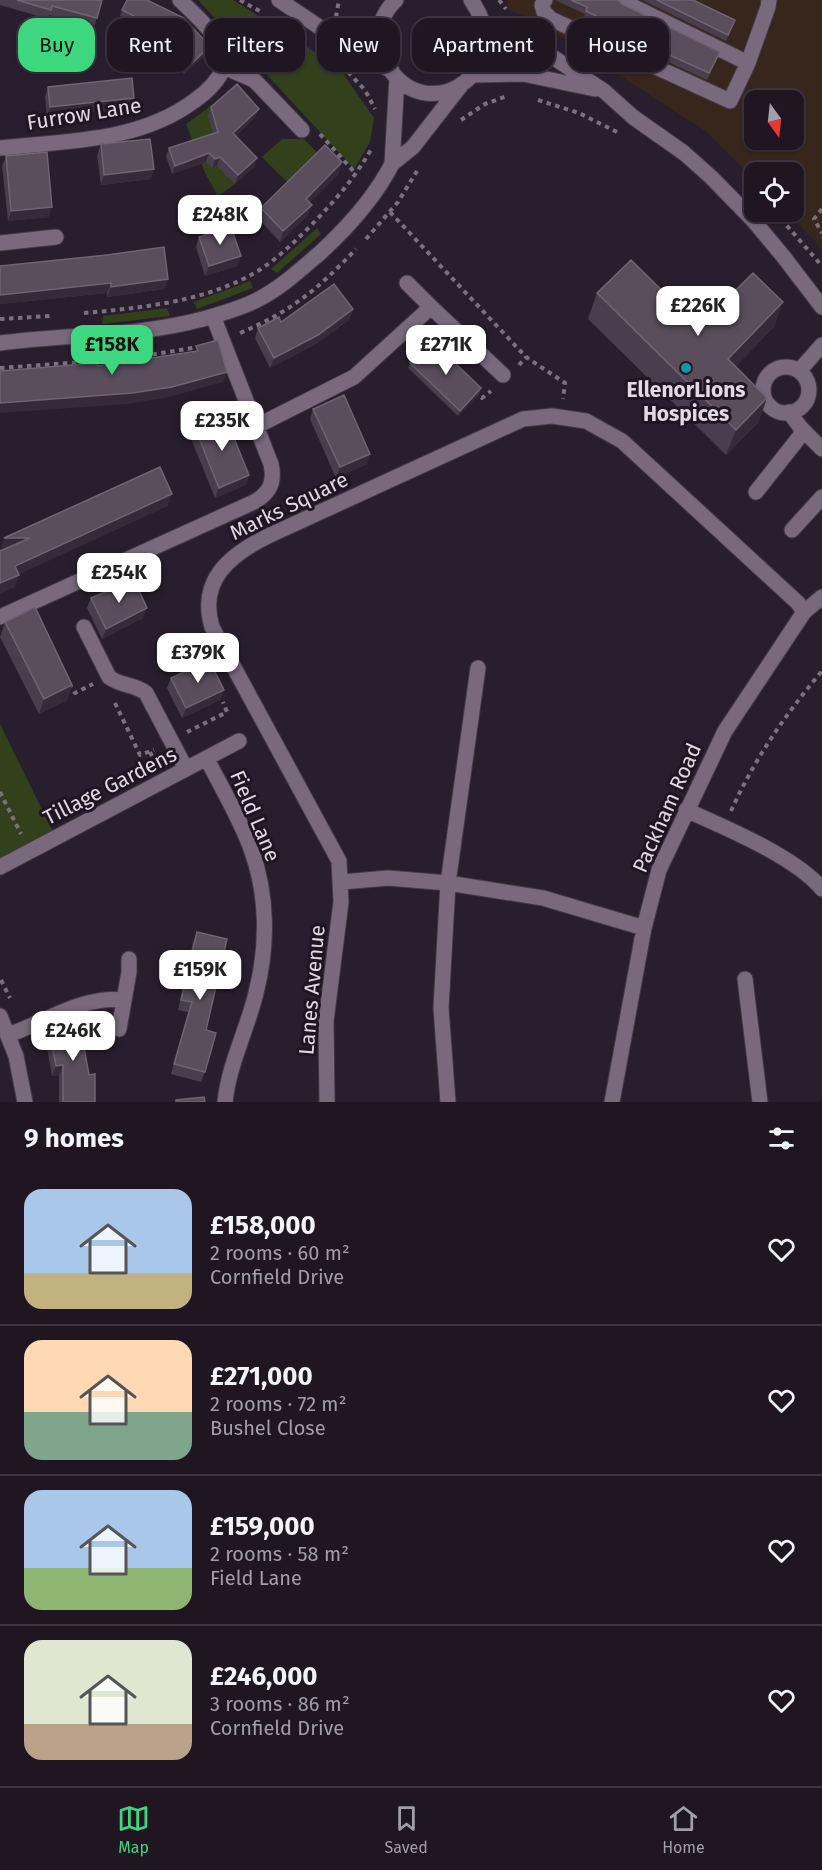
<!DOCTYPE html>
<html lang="en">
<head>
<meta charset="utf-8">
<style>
  :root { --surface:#1f1622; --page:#271f2a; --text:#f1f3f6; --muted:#a19fa5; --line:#3c3540; --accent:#3cd77e }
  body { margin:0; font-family:"Fira Sans",sans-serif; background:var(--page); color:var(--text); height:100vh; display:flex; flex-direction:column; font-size:22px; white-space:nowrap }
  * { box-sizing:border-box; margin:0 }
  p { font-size:20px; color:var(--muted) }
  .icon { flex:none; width:33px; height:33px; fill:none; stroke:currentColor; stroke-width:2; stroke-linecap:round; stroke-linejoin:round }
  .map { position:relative; height:1102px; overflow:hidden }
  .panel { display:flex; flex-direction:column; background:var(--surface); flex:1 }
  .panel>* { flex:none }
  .hud { position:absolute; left:18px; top:18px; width:786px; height:54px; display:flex; gap:12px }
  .needle { width:39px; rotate:165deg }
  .tools { position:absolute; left:744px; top:90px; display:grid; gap:12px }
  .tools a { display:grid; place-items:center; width:60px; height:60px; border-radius:12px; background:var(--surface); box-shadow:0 2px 4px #0004,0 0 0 2px var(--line); font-size:30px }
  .price { position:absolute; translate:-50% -51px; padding:0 14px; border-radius:12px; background:#fff; color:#222; font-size:20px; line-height:39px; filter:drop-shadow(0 2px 3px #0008) }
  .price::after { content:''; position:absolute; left:50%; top:36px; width:18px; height:14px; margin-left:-9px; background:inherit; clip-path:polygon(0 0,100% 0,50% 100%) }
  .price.on { background:var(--accent); color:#111 }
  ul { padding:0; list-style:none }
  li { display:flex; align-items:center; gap:18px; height:150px; padding:0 24px }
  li+li { border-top:2px solid var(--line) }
  li span { display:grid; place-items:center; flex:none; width:168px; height:120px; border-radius:18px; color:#555 }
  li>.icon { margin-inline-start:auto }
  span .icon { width:72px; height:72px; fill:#fffc; stroke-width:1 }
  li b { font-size:26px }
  h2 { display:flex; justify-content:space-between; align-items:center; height:72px; padding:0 24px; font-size:26px }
  .chip { padding:0 21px; border-radius:18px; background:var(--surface); box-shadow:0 2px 4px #0004,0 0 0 2px var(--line); font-size:21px; line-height:54px }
  .chip.on { background:var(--accent); color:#111 }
  .tabs { display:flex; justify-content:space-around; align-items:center; height:84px; border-top:2px solid var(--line); background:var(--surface); font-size:16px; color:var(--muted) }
  .tabs a { display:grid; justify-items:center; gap:3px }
  .tabs .on { color:var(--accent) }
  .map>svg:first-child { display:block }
  .commercial { fill:#36261c; fill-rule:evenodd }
  .green { fill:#32411b }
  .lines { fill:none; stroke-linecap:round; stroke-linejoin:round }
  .minor-casing { stroke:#443a46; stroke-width:17 }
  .path { stroke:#7b717e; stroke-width:4; stroke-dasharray:4.5 4.5; stroke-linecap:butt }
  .minor { stroke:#786a7c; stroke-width:15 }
  .wall { fill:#493e4d }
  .shaded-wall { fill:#362a3a }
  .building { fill:#5a4e5d; stroke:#6f6472; stroke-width:1.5 }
  .culture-dot { fill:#0f9aa8; stroke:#201523; stroke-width:2 }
  .labels { text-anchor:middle; stroke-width:6; stroke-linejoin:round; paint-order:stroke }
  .street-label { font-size:21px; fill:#e1d9e3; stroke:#201523 }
  .poi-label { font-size:21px; font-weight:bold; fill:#e1d9e3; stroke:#201523 }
</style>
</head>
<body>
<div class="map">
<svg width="822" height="1102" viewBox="0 0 822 1102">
  <rect width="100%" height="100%" fill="#291e2d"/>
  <!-- commercial -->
  <path class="commercial" d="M507,0h315v252l-8,-12 -28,-28h8v-40h-40v8l-46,-47 -170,-111 -29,-12zM754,100h40v40h-40z"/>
  <!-- green -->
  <path class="green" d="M198,0h35l72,45 39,30 30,43 -4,24 -16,27z
    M227,94h9l-1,90 -17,12 -13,-23 -19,-49z
    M282,139h22l16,17 -29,30 -29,-29z
    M317,228l4,6 -44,39 -6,-4z
    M250,281l3,7 -56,21 -3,-7z
    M167,308l3,8 -68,8 1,-8z
    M0,724l56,114 -56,26z"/>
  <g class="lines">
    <!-- minor casing -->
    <g class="minor-casing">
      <path id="minor" d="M180,0c18,18 46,40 44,67l30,13 48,50
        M279,0l76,51 37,20
        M396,0c-12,11 -20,29 -17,46 2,9 7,17 12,25 42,57 128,-4 80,-71
        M545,0l-3,5 2,7 7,7 179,82 18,-38
        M625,0l-1,2 124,61 20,-56 1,-7
        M482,22l39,14 83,55 29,26 51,36 27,24 41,42 31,37 39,51
        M473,75l50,-1 72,15
        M0,148c66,-7 139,-6 194,-47 13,-9 24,-19 30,-34
        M392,164l21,-17 49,-63
        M0,243l56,-6
        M407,283l24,24
        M0,343c68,-9 136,-6 203,-24 18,-5 36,-10 52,-18 25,-12 45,-31 66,-49 27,-25 54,-55 71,-88l5,-86
        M763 390a23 23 0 1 1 46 0a23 23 0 1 1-46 0Z
        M799,371l23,-26
        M257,426l97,-49 77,-70 72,68
        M801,428l21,21
        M756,492l45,-57v-7l-12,-16
        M792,530l30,-33
        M0,617l254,-115c16,-9 21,-20 17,-38l-58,-148
        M84,627l25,50c11,9 26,7 37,16l40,76
        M207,759c15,30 33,59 44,90 17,46 17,97 5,144 -9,37 -27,71 -31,109
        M686,810c38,17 110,47 136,79
        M0,867l239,-126
        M342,882l46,-4 60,5 95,15 101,30
        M745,979l15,123
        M0,1016l16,40 9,46
        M119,1029l10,-57v-13
        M8,1035c38,-13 73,-39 115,-35
        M327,1102l-1,-81 15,-119 -2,-41 -127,-234c-14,-47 18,-72 56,-91l255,-117 29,-3 34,5 36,20 176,162 6,9
        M448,1102l-7,-94 7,-125 30,-215
        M612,1102l32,-174 15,-58 66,-139 79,-119 18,-15"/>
    </g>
    <!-- path -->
    <path class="path" d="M240,0l23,13
      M499,0l7,9
      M336,17l3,-17
      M348,72l17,18 10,19
      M538,100l41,13 38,19
      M461,120l24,-16 22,-8
      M320,134l36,40
      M822,209l-8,10 8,14
      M390,212l136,145 39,26 -2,16
      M775,212l47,54
      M366,239l32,-37 19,-31
      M84,313c58,-5 127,-12 177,-44 22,-15 40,-33 58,-52 21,-22 38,-43 53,-69
      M0,319l50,-3
      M240,333c52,-22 78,-44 116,-84
      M519,365l7,-8
      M0,368l124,-9 75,-12
      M475,391l7,7 9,-7
      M69,684l6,9 18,-9
      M115,703l25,52 14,-5
      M187,732l40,-20 -4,-10
      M150,752l6,13
      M0,792l21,42
      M731,811c24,-53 54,-96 91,-140
      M1,980l9,18"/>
    <!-- minor -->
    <use href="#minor" class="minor"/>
  </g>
  <!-- wall -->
  <path class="wall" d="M0,0h102l-8,27 -45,-12 -1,4 -48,-14z
    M555,0h63l4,4 98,48 -13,28 -101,-47 2,-4 -25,-11 2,-4z
    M642,0h51l40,26 -7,15z
    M122,10l94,47 -2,5 -11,-5 -19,17 -26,-29 2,-5 4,-3 -44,-21z
    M48,87l86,11 -3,10 -84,9 -2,-20z
    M211,107l44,10 -19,19 18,31 -19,17 -18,-18 -5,2 -6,-6 -34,12 -6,-18 3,-8 44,-15 -5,-17z
    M101,144l50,35 -50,6 -4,-30z
    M6,156l43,61 -41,4 -6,-55z
    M339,173l-30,30 -1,12 -28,27 -22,-24 3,-10z
    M199,237l38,29 -32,10 -9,-29z
    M0,266l165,23 -58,8v-4l-107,11z
    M597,293l102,34h75l-38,39 31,32 -9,25 -32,32 -138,-136z
    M353,309l-4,11 -35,25 -44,23 -15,-30 3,-10 23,-6z
    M410,363l71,25 -2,6 -21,22 -50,-48z
    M313,409l54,55 -31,14 -26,-59z
    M195,428l54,47 -3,10 -31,13 -24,-59z
    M91,598l52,20 -41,21 -15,-31z
    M5,622l67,63 -5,15 -28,14 -39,-77z
    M171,678l53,12 -4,10 -38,18 -15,-30z
    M197,932l9,98 -1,42 -4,10 -30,-8 17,-62 -10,-2 15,-68z
    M48,1026l41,49 6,27h-36v-27l-7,1 -7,-40z"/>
  <!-- shaded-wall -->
  <path class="shaded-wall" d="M205,51l-2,6 -19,17 2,-5z
    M134,98l-3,10 -84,9 3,-10z
    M259,109l-4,8 -25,25 3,-9z
    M209,153l-3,9 -34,12 3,-8z
    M220,157l-3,9 -5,2 3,-9z
    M257,158l-3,9 -19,17 3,-9z
    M342,162l-3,11 -36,36 3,-10z
    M154,169l-3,10 -50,6 3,-10z
    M312,205l-4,10 -28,27 3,-11z
    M52,207l-3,10 -41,4 3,-10z
    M241,256l-4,10 -32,10 4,-10z
    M168,279l-3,10 -58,8 4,-10z
    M111,283l-4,10 -107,11v-9z
    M783,302l-9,25 -55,57 9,-25z
    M353,309l-4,11 -35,25 -44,23 4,-10z
    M227,372l-4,10 -54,15 -41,7 -128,9v-10z
    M481,388l-2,6 -21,22 2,-5z
    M767,398l-9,25 -32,32 10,-25z
    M370,454l-3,10 -31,14 4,-11z
    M249,475l-3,10 -31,13 4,-10z
    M172,494l-4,12 -157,72 4,-12z
    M4,538h26l-5,12h-25z
    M19,575l-4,12 -15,7v-11z
    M147,608l-4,10 -41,21 4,-10z
    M72,685l-5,15 -28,14 5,-15z
    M224,690l-4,10 -38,18 4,-10z
    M63,1065l-4,10 -7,1 4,-10z"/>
  <!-- building -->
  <path class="building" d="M17,0h85l-5,18 -45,-12 -1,4z
    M127,0h20l37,18 31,34 1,5 -11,-6 -19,18 -26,-29 8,-7 -46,-23z
    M571,0h47l4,4 98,48 -11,21 -101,-46 2,-4 -24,-12 1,-4z
    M657,0h36l42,20 -7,15z
    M132,78l2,20 -84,9 -2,-20z
    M237,84l22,25 -26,24 24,25 -19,17 -18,-18 -5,2 -6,-6 -34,13 -6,-18 49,-16 -7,-25z
    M150,139l4,30 -50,6 -3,-31z
    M325,145l17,17 -36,37 6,6 -29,26 -22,-23z
    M47,152l5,55 -41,4 -5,-55z
    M231,227l10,29 -32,10 -10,-29z
    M164,247l4,32 -57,8v-4l-111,12v-29l107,-11z
    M631,260l68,67 54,-54 30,29 -55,57 39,39 -31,32 -139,-137z
    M334,284l19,25 -35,26 -44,23 -16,-30 21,-11 2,5z
    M218,340l9,32 -55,15 -40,6 -132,10v-32l97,-8 1,3 100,-15 -2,-5z
    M431,340l50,48 -21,23 -50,-48z
    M344,395l26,59 -30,13 -27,-58z
    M225,416l24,59 -30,13 -24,-60z
    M160,467l12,27 -157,72 4,9 -19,8v-32l30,-13h-26z
    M134,580l13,28 -41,21 -15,-31z
    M35,607l37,78 -28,14 -39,-77z
    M209,660l15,30 -38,18 -15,-30z
    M197,932l30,7 -21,91 10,3 -11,39 -31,-8 18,-62 -11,-2z
    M79,1020l10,55 6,-1v28h-32v-37l-7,1 -8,-40z
    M204,1097l1,5h-29v-2z"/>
  <!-- markers -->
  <circle class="culture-dot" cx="686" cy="368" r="6"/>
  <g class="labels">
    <!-- street labels -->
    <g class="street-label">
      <text transform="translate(84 114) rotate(-9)" y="7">Furrow Lane</text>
      <text transform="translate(289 506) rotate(-26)" y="7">Marks Square</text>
      <text transform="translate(110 786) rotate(-27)" y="7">Tillage Gardens</text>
      <text transform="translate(667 808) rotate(-66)" y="7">Packham Road</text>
      <text transform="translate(255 816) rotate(67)" y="7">Field Lane</text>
      <text transform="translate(312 990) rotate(-85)" y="7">Lanes Avenue</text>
    </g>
    <!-- poi labels -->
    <g class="poi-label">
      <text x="686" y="397">EllenorLions<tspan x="686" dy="24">Hospices</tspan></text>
    </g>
  </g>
</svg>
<div class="tools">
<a><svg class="needle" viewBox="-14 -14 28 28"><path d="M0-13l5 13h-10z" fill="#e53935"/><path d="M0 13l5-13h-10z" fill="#a19fa5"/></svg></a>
<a><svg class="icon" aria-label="locate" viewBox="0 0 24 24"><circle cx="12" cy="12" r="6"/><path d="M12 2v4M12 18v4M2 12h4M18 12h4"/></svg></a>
</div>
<b class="price" style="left:220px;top:246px">£248K</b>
<b class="price" style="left:698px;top:337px">£226K</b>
<b class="price on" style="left:112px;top:376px">£158K</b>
<b class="price" style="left:446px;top:376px">£271K</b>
<b class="price" style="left:222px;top:452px">£235K</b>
<b class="price" style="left:119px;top:604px">£254K</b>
<b class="price" style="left:198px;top:684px">£379K</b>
<b class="price" style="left:200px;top:1001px">£159K</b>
<b class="price" style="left:73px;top:1062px">£246K</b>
<div class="hud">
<a class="chip on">Buy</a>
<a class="chip">Rent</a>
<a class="chip">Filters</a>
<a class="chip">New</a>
<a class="chip">Apartment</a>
<a class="chip">House</a>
</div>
</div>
<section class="panel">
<h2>9 homes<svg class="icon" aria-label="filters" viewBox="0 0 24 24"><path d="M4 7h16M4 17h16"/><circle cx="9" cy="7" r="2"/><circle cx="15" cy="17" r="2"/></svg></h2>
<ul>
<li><span style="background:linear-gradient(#a9c7e8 70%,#c2b280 0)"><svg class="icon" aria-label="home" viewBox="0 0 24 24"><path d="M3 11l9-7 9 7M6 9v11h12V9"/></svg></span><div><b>£158,000</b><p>2 rooms · 60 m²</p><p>Cornfield Drive</p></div><svg class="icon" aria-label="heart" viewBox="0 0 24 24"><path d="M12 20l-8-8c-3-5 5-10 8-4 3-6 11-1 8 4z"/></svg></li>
<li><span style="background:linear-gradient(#ffd9b3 60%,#7fa58c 0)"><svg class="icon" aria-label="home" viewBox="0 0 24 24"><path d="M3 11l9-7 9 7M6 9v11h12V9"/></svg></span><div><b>£271,000</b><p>2 rooms · 72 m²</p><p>Bushel Close</p></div><svg class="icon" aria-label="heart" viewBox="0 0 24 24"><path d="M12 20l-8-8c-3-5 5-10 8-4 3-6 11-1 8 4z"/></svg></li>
<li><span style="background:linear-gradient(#a9c7e8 65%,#8fb573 0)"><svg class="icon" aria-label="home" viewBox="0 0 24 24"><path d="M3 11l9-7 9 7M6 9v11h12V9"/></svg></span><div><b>£159,000</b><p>2 rooms · 58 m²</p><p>Field Lane</p></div><svg class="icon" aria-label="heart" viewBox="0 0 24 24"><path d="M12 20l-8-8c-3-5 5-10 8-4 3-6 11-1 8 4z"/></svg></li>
<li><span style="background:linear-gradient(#dfe7d0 70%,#b9a48a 0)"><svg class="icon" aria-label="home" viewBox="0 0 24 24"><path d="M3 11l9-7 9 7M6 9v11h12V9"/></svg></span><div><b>£246,000</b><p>3 rooms · 86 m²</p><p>Cornfield Drive</p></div><svg class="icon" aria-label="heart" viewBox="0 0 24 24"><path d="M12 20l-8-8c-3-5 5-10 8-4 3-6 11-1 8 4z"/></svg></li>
</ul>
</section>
<nav class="tabs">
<a class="on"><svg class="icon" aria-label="map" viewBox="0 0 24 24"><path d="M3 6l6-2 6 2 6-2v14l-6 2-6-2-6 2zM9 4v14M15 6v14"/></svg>Map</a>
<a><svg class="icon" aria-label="saved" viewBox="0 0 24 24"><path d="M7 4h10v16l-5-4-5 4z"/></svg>Saved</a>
<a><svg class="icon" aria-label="home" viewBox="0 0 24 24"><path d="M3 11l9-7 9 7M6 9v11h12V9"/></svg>Home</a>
</nav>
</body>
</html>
